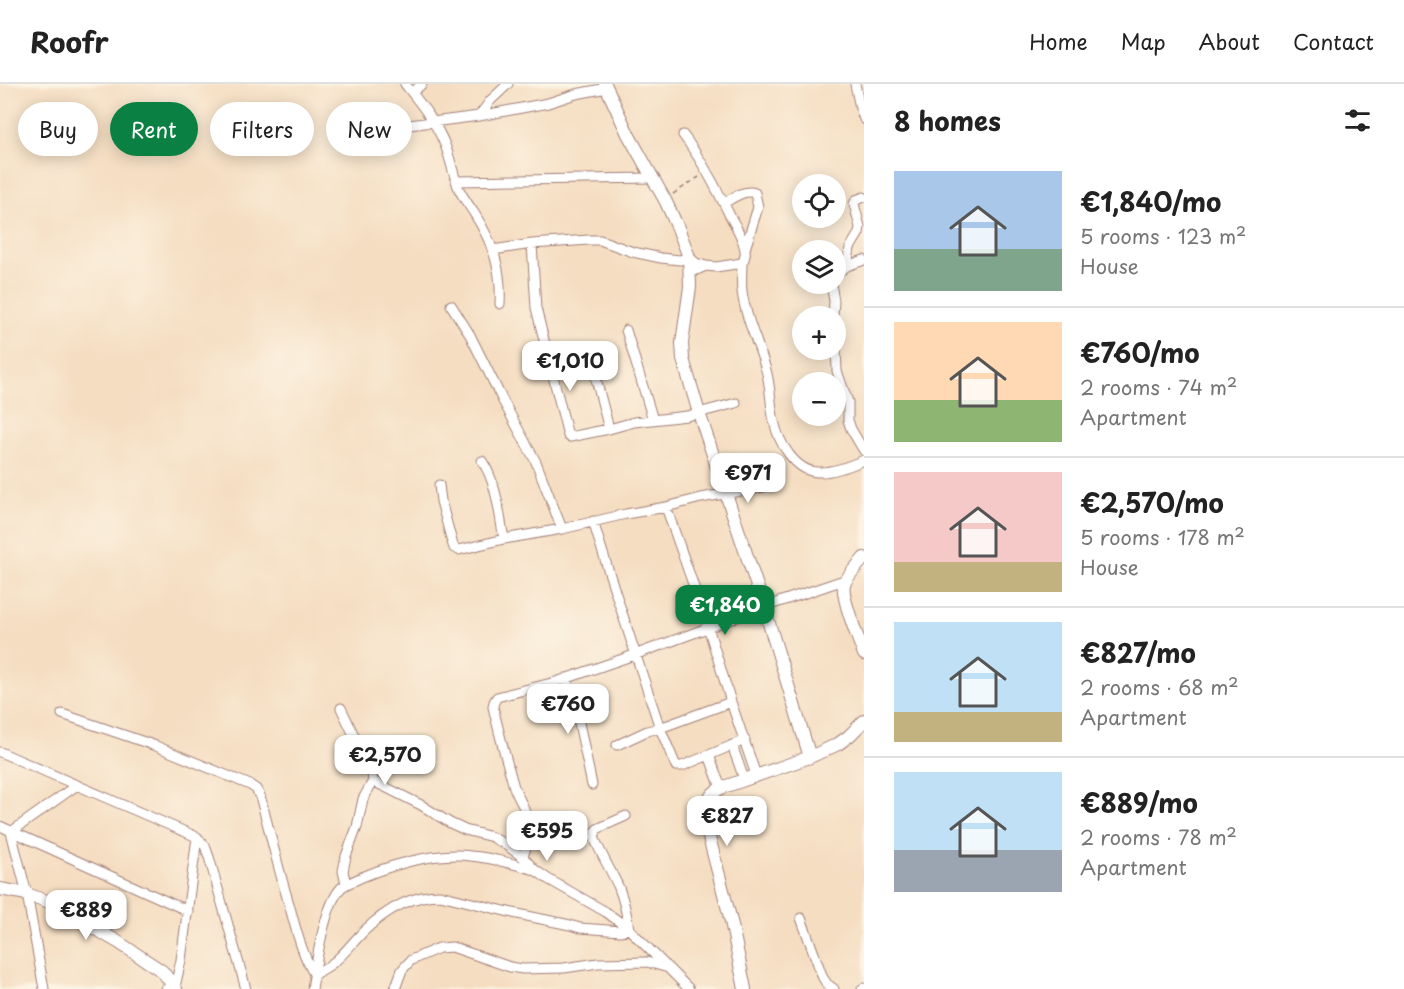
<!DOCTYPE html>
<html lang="en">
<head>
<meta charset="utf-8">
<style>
  :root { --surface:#fff; --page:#f6f6f6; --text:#222; --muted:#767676; --line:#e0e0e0; --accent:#0b8043 }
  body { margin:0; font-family:"Playpen Sans",sans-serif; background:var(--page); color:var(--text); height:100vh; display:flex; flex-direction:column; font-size:22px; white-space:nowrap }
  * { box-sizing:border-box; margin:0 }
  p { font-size:20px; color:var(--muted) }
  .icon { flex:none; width:33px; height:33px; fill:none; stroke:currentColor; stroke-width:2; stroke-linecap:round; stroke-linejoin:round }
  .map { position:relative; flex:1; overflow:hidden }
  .details { display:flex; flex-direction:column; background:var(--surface); width:540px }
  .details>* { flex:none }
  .top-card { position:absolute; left:18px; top:18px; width:570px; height:54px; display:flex; gap:12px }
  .buttons { position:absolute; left:792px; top:90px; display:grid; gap:12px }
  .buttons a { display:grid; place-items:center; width:54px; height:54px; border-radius:50%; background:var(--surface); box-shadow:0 3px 15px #0003; font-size:30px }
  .price { position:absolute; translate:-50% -51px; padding:0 14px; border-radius:12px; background:#fff; color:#222; font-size:20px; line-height:39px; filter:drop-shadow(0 2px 3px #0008) }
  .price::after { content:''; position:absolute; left:50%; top:36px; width:18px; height:14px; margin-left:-9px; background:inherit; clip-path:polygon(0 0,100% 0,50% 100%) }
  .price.on { background:var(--accent); color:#fff }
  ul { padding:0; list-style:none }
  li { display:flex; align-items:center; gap:18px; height:150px; padding:0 30px }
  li+li { border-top:2px solid var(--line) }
  li span { display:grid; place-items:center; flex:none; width:168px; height:120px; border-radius:0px; color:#555 }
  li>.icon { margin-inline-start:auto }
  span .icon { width:72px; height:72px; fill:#fffc; stroke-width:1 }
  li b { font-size:26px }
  h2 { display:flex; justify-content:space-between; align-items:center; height:72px; padding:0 30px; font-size:26px }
  .tag { padding:0 21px; border-radius:27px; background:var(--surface); box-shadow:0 3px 15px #0003; font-size:21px; line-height:54px }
  .tag.on { background:var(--accent); color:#fff }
  header { display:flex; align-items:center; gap:36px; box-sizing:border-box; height:84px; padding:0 30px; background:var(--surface); border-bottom:2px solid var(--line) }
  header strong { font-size:28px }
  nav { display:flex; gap:33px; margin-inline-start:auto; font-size:21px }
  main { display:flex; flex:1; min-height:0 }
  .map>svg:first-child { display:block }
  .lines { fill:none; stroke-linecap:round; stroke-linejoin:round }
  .minor-casing { stroke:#a07e76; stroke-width:11 }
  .tertiary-casing { stroke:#a07e76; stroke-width:14 }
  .path { stroke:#a07e76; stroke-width:1.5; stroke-dasharray:4.5 4.5; stroke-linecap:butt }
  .minor { stroke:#fff; stroke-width:9 }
  .tertiary { stroke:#fff; stroke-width:12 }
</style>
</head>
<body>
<header>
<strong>Roofr</strong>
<nav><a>Home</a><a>Map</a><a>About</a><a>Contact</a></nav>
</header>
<main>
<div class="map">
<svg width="864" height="905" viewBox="0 0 864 905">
  <rect width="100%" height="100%" fill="#fcf5e5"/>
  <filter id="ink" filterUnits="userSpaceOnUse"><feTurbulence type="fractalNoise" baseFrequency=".0167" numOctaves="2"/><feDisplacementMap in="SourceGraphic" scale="12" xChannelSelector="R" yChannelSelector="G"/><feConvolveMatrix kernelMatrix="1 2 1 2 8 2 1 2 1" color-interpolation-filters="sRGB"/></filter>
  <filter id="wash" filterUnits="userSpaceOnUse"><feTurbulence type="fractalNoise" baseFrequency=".008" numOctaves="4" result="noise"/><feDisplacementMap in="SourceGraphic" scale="24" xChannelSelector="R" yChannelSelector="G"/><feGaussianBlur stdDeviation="1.35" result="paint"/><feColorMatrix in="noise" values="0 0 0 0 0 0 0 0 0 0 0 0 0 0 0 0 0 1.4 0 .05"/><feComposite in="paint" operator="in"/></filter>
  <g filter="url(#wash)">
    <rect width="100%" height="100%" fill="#f5ddc1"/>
  </g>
  <g filter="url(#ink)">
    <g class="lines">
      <!-- minor casing -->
      <g class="minor-casing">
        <path id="minor" d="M405,0c15,19 31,38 40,61 6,15 8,30 14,44 4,9 10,16 15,24 19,30 28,56 26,91
          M855,0l5,24 4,11
          M412,9l10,-9
          M479,32l12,-16 17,-16
          M362,34l11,9 5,2 101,-13 69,-13 28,-9 31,-6
          M683,51c19,25 33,52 47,81 6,10 13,22 15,34 1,5 0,8 -3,13l-26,4 -10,-1 -16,7
          M456,97l197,-3
          M724,119c9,-5 20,-14 31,-10l3,14 -13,42
          M532,160l4,64 32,128 2,1 39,-8 25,-7 53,-6 49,-13
          M493,166l39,-6 57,-4h11l33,12 28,6 19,2 9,-3 7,6 10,3
          M742,179c0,9 -1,19 0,28 3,27 17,53 24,79 5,17 4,34 8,51 4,20 21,52 46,51 14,0 30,-6 44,-12
          M847,182l3,-18 9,-15 1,-6 -6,-23 2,-4 8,-3
          M836,190l11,-8 17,-6
          M831,200l3,17 -1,15
          M451,221l19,30 33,66 33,61 26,67
          M626,246l27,90
          M836,262l1,25 11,31v18l3,9 13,22
          M589,268l20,77
          M482,377c15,22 17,52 22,78
          M439,401l2,16 11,41 2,6 5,2 45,-11 58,-10 64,-15 40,-7 35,-9 62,-11
          M666,423l42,120 23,75 25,73
          M593,437c21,69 44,138 67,207l71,-26
          M566,594l8,21 18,86
          M341,624l31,65 1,8 -10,18 -6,28 -11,29 -3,15 2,9 4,3
          M62,630l94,32 94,39 6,4 4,7c10,36 18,72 29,108 7,25 12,48 25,70 25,-11 32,-25 50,-43 21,-20 46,-36 76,-36l73,18 57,12 10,3 41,3 8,-2c-2,-14 -5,-28 -10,-41 -8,-18 -18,-33 -25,-51l3,-8 29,-13
          M617,661l30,-14 13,-3 16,38h6l27,-11
          M732,661l12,34
          M0,668l197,85 8,9 4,11 37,132
          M373,697l48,24 29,18 15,7 27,7 14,8 17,12 12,13 13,9 58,33 23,17 60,60
          M721,704l-12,-33 36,-15
          M0,742l188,85
          M523,773c6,-17 7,-34 0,-51 -4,-8 -9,-16 -11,-26 -7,-24 -13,-48 -19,-73l1,-5 3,-5 62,-16 78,-27 127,-47 83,-28
          M801,834l22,60 4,6 7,5
          M44,905l-17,-95 -16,-62 66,-47
          M166,905l9,-2 6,-27 16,-123
          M312,905c4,-25 12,-83 29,-101 1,-1 6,-4 8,-5 33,-16 86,-32 122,-27 22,2 43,8 64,14
          M395,905l7,-19 9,-10 28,-12 13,-1 58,20 13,2 41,-1 34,-5 49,-1 18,5
          M862,905l2,-1"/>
      </g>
      <!-- tertiary casing -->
      <g class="tertiary-casing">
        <path id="tertiary" d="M605,0l23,50 37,66 13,28 11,29 1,30 -8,56 1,16 16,54 65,194 46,150
          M864,474c-7,9 -17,17 -20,27 -3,12 15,56 20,69
          M0,805l27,5 22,8 69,40 44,29 14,18
          M745,905l-14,-68 -26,-99c-1,-15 2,-27 16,-34l89,-31 28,-13 11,-8 15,-15"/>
      </g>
      <!-- path -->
      <path class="path" d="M673,110l26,-17"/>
      <!-- minor -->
      <use href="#minor" class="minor"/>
      <!-- tertiary -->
      <use href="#tertiary" class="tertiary"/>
    </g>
  </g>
</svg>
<div class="buttons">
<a><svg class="icon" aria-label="locate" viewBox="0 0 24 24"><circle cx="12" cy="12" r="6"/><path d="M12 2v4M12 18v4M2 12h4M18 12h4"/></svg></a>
<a><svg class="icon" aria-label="layers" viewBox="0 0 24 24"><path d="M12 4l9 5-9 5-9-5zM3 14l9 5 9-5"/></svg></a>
<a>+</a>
<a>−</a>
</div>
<b class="price" style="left:570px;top:308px">€1,010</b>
<b class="price" style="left:748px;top:420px">€971</b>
<b class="price on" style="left:725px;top:552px">€1,840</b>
<b class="price" style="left:568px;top:651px">€760</b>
<b class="price" style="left:385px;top:702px">€2,570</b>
<b class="price" style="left:727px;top:763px">€827</b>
<b class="price" style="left:547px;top:778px">€595</b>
<b class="price" style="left:86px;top:857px">€889</b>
<div class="top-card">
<a class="tag">Buy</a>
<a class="tag on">Rent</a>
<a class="tag">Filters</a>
<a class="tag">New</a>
</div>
</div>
<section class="details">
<h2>8 homes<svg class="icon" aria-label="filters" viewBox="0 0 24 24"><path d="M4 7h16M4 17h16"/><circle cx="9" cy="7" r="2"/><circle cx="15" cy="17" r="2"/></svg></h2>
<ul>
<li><span style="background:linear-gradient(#a9c7e8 65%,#7fa58c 0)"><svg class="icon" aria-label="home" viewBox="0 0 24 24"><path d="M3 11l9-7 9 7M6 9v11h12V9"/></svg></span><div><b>€1,840/mo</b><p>5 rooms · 123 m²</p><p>House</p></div></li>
<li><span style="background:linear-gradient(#ffd9b3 65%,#8fb573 0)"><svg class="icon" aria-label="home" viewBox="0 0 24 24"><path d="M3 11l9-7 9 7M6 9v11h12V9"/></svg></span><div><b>€760/mo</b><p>2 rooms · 74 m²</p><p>Apartment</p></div></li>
<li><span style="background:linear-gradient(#f6c9c9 75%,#c2b280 0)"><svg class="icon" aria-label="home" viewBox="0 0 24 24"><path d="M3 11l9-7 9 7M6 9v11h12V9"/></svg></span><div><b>€2,570/mo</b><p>5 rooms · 178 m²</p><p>House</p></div></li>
<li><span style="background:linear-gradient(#bfe0f5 75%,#c2b280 0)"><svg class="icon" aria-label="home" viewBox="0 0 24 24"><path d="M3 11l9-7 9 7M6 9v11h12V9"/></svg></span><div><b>€827/mo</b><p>2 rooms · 68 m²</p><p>Apartment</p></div></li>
<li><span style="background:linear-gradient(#bfe0f5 65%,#9aa5b1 0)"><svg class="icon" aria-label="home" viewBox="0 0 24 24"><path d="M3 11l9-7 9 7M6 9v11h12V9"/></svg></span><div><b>€889/mo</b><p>2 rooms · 78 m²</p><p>Apartment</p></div></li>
</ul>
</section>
</main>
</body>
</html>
